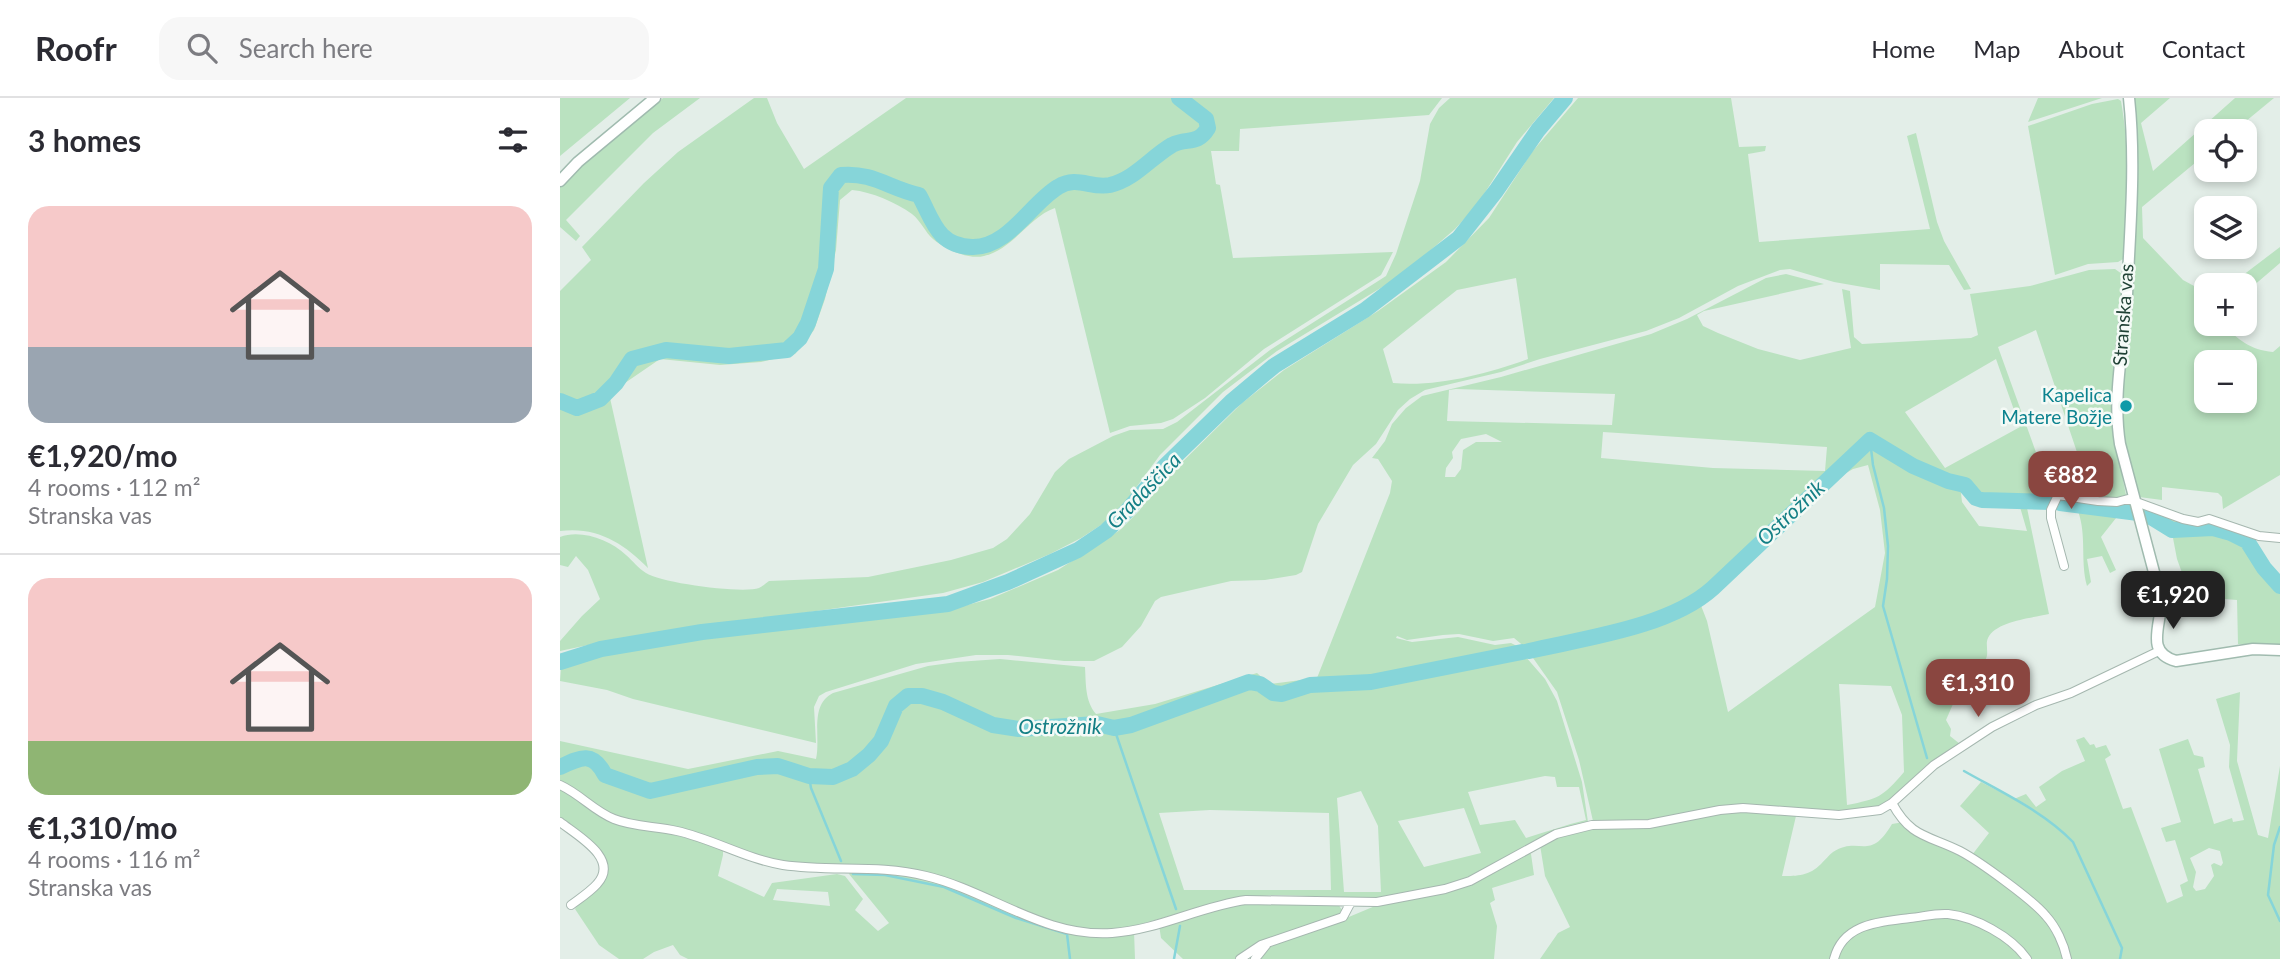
<!DOCTYPE html>
<html lang="en">
<head>
<meta charset="utf-8">
<style>
  :root { --surface:#fff; --page:#f7f7f7; --text:#2b2b33; --muted:#7c7c81; --line:#e1e1e2; --accent:#8a4640 }
  body { margin:0; font-family:Lato,sans-serif; background:var(--page); color:var(--text); height:100vh; display:flex; flex-direction:column; font-size:26px; white-space:nowrap }
  * { box-sizing:border-box; margin:0 }
  p { font-size:23px; color:var(--muted) }
  .icon { flex:none; width:38px; height:38px; fill:none; stroke:currentColor; stroke-width:2; stroke-linecap:round; stroke-linejoin:round }
  .map { position:relative; flex:1; overflow:hidden }
  .sheet { display:flex; flex-direction:column; background:var(--surface); width:560px }
  .sheet>* { flex:none }
  .tools { position:absolute; left:1634px; top:21px; display:grid; gap:14px }
  .tools a { display:grid; place-items:center; width:63px; height:63px; border-radius:14px; background:var(--surface); box-shadow:0 4px 10px #0003; font-size:35px }
  .price { position:absolute; translate:-50% -60px; padding:0 16px; border-radius:14px; background:var(--accent); color:#fff; font-size:23px; line-height:46px; filter:drop-shadow(0 2px 4px #0008) }
  .price::after { content:''; position:absolute; left:50%; top:42px; width:21px; height:16px; margin-left:-10px; background:inherit; clip-path:polygon(0 0,100% 0,50% 100%) }
  .price.on { background:#222; color:#fff }
  ul { padding:0; list-style:none }
  li { display:grid; align-content:center; gap:14px; height:371px; padding:0 28px }
  li+li { border-top:2px solid var(--line) }
  li span { display:grid; place-items:center; height:217px; border-radius:21px; color:#555 }
  li>.icon { margin-inline-start:auto }
  span .icon { width:126px; height:126px; fill:#fffc; stroke-width:1 }
  li b { font-size:30px }
  h2 { display:flex; justify-content:space-between; align-items:center; height:84px; padding:0 28px; font-size:30px }
  header { display:flex; align-items:center; gap:42px; box-sizing:border-box; height:98px; padding:0 35px; background:var(--surface); border-bottom:2px solid var(--line) }
  header strong { font-size:33px }
  nav { display:flex; gap:38px; margin-inline-start:auto; font-size:24px }
  .search { width:490px; height:63px; background:var(--page); display:flex; align-items:center; gap:18px; box-sizing:border-box; padding:0 24px; border-radius:21px; color:var(--muted); font-size:26px }
  main { display:flex; flex:1; min-height:0 }
  .map>svg:first-child { display:block }
  .green { fill:#bae2c0; fill-rule:evenodd }
  .lines { fill:none; stroke-linecap:round; stroke-linejoin:round }
  .stream { stroke:#86d5d9; stroke-width:2.5 }
  .river { stroke:#86d5d9; stroke-width:16 }
  .street-casing { stroke:#a5b7af; stroke-width:10 }
  .secondary-casing { stroke:#a0bbaf; stroke-width:13 }
  .street { stroke:#fff; stroke-width:8 }
  .secondary { stroke:#fff; stroke-width:10 }
  .culture-dot { fill:#0f9aa8; stroke:#f4faf6; stroke-width:2.5 }
  .labels { text-anchor:middle; stroke-width:5; stroke-linejoin:round; paint-order:stroke }
  .street-label { font-size:19px; fill:#204235; stroke:#f4faf6 }
  .culture-label { font-size:19px; fill:#0d838f; stroke:#f4faf6; text-anchor:end }
  .water-label { font-size:21px; font-style:italic; fill:#147f85; stroke:#f4faf6 }
</style>
</head>
<body>
<header>
<strong>Roofr</strong>
<div class="search"><svg class="icon" aria-label="search" viewBox="0 0 24 24"><circle cx="10" cy="10" r="6"/><path d="M15 15l6 6"/></svg>Search here</div>
<nav><a>Home</a><a>Map</a><a>About</a><a>Contact</a></nav>
</header>
<main>
<section class="sheet">
<h2>3 homes<svg class="icon" aria-label="filters" viewBox="0 0 24 24"><path d="M4 7h16M4 17h16"/><circle cx="9" cy="7" r="2"/><circle cx="15" cy="17" r="2"/></svg></h2>
<ul>
<li><span style="background:linear-gradient(#f6c9c9 65%,#9aa5b1 0)"><svg class="icon" aria-label="home" viewBox="0 0 24 24"><path d="M3 11l9-7 9 7M6 9v11h12V9"/></svg></span><div><b>€1,920/mo</b><p>4 rooms · 112 m²</p><p>Stranska vas</p></div></li>
<li><span style="background:linear-gradient(#f6c9c9 75%,#8fb573 0)"><svg class="icon" aria-label="home" viewBox="0 0 24 24"><path d="M3 11l9-7 9 7M6 9v11h12V9"/></svg></span><div><b>€1,310/mo</b><p>4 rooms · 116 m²</p><p>Stranska vas</p></div></li>
</ul>
</section>
<div class="map">
<svg width="1720" height="861" viewBox="0 0 1720 861">
  <rect width="100%" height="100%" fill="#e3eee8"/>
  <!-- green -->
  <path class="green" d="M0,0h70l-70,58z
    M103,0h37l-47,35 -87,87 14,16 -4,5 -16,-14v-41l36,-33z
    M194,0h13l10,25 27,46 102,-71h536l-13,17 -189,14 -1,22h-28l5,33 4,1 13,73 160,-6 -12,23 -117,74 -59,49 -32,21 -12,4 -31,3 -20,7 -55,-225c-26,9 -42,41 -71,48 -16,4 -39,-7 -51,-17 -8,-7 -12,-18 -21,-25 -17,-12 -40,-22 -60,-24l-12,10 -4,50 -11,49 -11,31 -19,24 -34,8 -41,3 -60,-6 -38,26 -12,13 38,170c-24,-25 -52,-42 -88,-37v-240l31,-31 -9,-13 62,-64 34,-31z
    M890,0h104l-37,44 -40,63 -22,24 -53,46 -125,76 -54,41 -63,63 -36,49 -20,19 -23,15 -31,16 -67,28 -40,11 -331,47 -52,11v-10l22,-25 18,-17 -12,-29 -12,-14 -8,11 -8,-2v-28c21,-8 50,3 66,18 7,6 12,13 20,18 15,10 97,21 113,15 4,-2 7,-5 10,-7l99,-4 83,-17 42,-12 14,-9 23,-25 25,-42 14,-13 44,-23 17,-6 33,-1 14,-7 93,-72 116,-74 10,-22 24,-73 10,-57 9,-16z
    M1018,0h153l8,49 27,-1 -1,5 -17,3 11,88 171,-13 -23,-93 9,-3 21,89 7,19 27,48 -7,1 -15,-25 -69,-1v26l-46,-8 -44,-13 -10,1 -42,16 -59,32 -33,13 -106,28 -39,13 -76,18 -15,9 -12,11 -22,34 -23,21 -35,59 -16,48 -6,3 -31,5 -34,1 -70,16 -6,4 -14,25 -19,21 -28,14h-30l-56,-6h-32l-60,9 -90,28 -7,4 -5,11 2,36 -183,-44 -26,-9 -47,-9 1,-13 51,-15 48,-7 44,-11 102,-7 142,-18 42,-11 68,-29 62,-40 19,-19 18,-24 85,-84 42,-33 94,-59 68,-49 43,-44 43,-66zM956,180l12,81c-42,15 -90,28 -135,24l-10,-34 74,-59z
    M1478,0h64l-74,24z
    M1574,0h36l-29,25 12,48 82,-73h39l-40,33h-27v22l-65,54 1,31 40,42 24,13v31h15c16,15 28,26 51,28l7,-6v129l-57,34 -1,-12 -4,-4 -56,-6v13l-23,-3 -18,-67 -1,-21h8l1,-6 -8,-1zM1647,264h38v39h-38z
    M1558,1l3,2c9,51 8,106 2,158l-5,3 -30,2 -33,11 -27,-149 64,-22z
    M1720,149v16l-35,30v-8h-15z
    M1555,171l7,5 1,6 -12,129 5,37 10,49 -8,5 -30,-4 -2,-17 -50,-149 -38,17 53,147 -4,15 -20,-1 22,106c-17,4 -53,7 -61,24 -3,6 1,14 -2,21 -6,13 -15,21 -13,35l-20,10 -7,16 5,9 -1,7 10,8 -33,21 -40,37 -11,6 -33,4 -128,-5 -69,14h-53l-14,-61 -22,-68 -31,-44 -12,-10 -21,3 -34,-7 -16,1 -36,5 -10,-4 -1,2 16,4 46,-5 37,8 16,-2 12,6 2,7 20,23 12,22 25,81 6,40 -36,10 -87,48 -19,6 -69,12 -102,-3 -42,3 -113,32h-29l-22,-3 -44,-15 -51,-23 -50,-18 -42,-6 -78,-1 -27,-4 -21,-5 -52,-20 -44,-11 -38,-5 -19,-9 -43,-30v-39l128,28 90,-18 38,8c5,-22 -7,-54 17,-66l95,-27 29,-4 43,-3 85,8c1,17 0,34 11,47l59,-10 102,-31 12,11 48,-6 73,-185 2,-12 -14,-22 -6,-1 13,-17 7,-17 14,-16 16,-12 79,-19 150,-43 36,-15 79,-41 20,-4 38,10 -120,27 -7,4 6,11 15,7 40,16 42,11 51,-12 -9,-59 8,2 4,46 8,7 109,-6 7,-3 -8,-41 60,-8 59,-16zM1436,261l24,68 -75,41 -40,-56zM896,291l159,5 -3,31 -165,-4 2,-31zM1043,334l224,15 -2,24 -112,-3 -112,-10zM926,336l16,8h-26l-13,8 -2,19 -6,8h-10l1,-9 7,-10 -1,-6 9,-13zM1308,367l12,45 5,43 -10,54 -147,105 -21,-91 -7,-18 132,-122 21,-12zM1405,392l12,13 43,4 7,24 -48,-5 -17,-24 -1,-9zM1279,586l52,2 11,29 2,57c-21,25 -26,27 -57,33zM985,678l10,1 2,10h22l7,33c-21,5 -40,12 -60,18l-11,-18 -35,5 -12,-33zM801,693l17,35 3,66h-37l-7,-94zM904,710l17,45 -57,14 -26,-46zM650,712l119,3 2,77h-147l-25,-77z
    M1505,400l62,6 6,3 1,6h-14l-19,24 15,33 -6,3 -8,-17 -15,3 4,23 -4,4c-7,-25 0,-50 -9,-75l-22,-2 4,-9z
    M1583,413l36,10 29,1 33,10 17,12 22,39v63l-42,-2 -1,-44 -25,-2 -3,-7 -20,1 -12,-33 -4,-21 -29,-21z
    M1680,594l-3,69 21,74 10,3 12,-72v193h-740l18,-26 12,-6 -25,-51 -5,-31 33,-13 20,-4 74,-3 38,-10 39,-4 52,5 -14,60c16,0 27,0 39,-12 4,-4 8,-9 12,-12 27,-17 36,11 59,-28l12,-2 68,33 17,-22 -29,-27 21,-24 33,17 12,-5 10,13 10,-7 -7,-13 23,-16 23,-10 -9,-21 8,-3 6,8 4,-1 2,4 10,-3 5,10 -6,4 18,50 8,-2 36,96 16,-7 -3,-11 8,-4 -13,-41 -9,2 -5,-14 20,-6 -22,-73 29,-10 6,16 9,2 2,10 -7,2 16,55 18,-6 1,4 11,-2 -15,-53 1,-22 -14,-46zM1649,750l11,3 3,12 -2,3 -7,-3 -3,2 3,11 -9,13 -9,2 -3,-4 3,-15 -6,-14z
    M0,691l37,25 126,34v7l-5,21 46,21 8,-14 65,-9 8,2 18,23 -8,11 23,21 11,-8 -40,-49 2,-3h21l50,7 21,6 111,44 80,3 1,28h-447l-8,-4 -7,-10 -19,7 -11,7h-24l-20,-14 -24,-36 32,-43 -47,-47zM217,791l51,3 2,14 -57,-6z
    M968,753l3,3 3,21 -42,13 3,12 -5,3 7,23 -3,33h-235l10,-13 56,-19 50,-21 60,-12z
    M675,805l103,1 4,6 -4,6 -84,29 -17,14h-54l-22,-21 -2,-13z"/>
  <g class="lines">
    <!-- stream -->
    <path class="stream" d="M1310,342l3,25 11,43 4,38 -1,33 -4,27 44,152
      M554,630l62,181
      M1404,673c37,21 79,40 109,71l49,106 -2,11
      M249,678l2,12 30,73
      M1720,729l-6,18 -6,50 12,26
      M293,776l32,1 59,12 72,31 51,16 3,25
      M614,861l6,-33"/>
    <!-- river -->
    <path class="river" d="M0,303l17,7 23,-9 16,-16 16,-24 34,-9 63,6 58,-6 13,-12 8,-15 18,-54 5,-81 10,-13c32,-3 49,14 78,20 14,25 18,51 53,52 36,1 59,-44 86,-60 19,-12 33,2 52,-2 25,-6 40,-27 62,-40 15,-8 25,1 36,-17l-2,-9 -27,-21
      M1500,405l86,11 26,16 41,-2 18,5 16,8 17,27 16,18
      M969,553c56,-13 141,-24 184,-63l157,-148 43,26 35,15 17,4 11,13 6,2 70,2
      M0,564l41,-13 101,-17 246,-28 60,-22 70,-32 28,-19 21,-20 38,-45 66,-64 43,-36 91,-56 94,-72 37,-47 42,-61 27,-32
      M0,669c21,-10 33,-16 45,8l45,16 107,-24 21,-1 31,10 24,1 19,-8 17,-14 12,-14 15,-35 12,-10h14l21,6 50,23 26,4 78,-5 17,4 17,-3 118,-43 11,2 13,9 9,1 28,-9 61,-3 151,-30"/>
    <!-- street casing -->
    <g class="street-casing">
      <path id="street" d="M1504,468l-13,-48v-8l7,-15 40,6 19,1 11,-3 55,20 15,3 11,-3 50,17 21,2
        M0,687c20,9 34,26 54,34 20,8 42,7 63,12 36,8 69,28 106,34 48,7 95,-1 143,11 63,15 119,62 186,57 46,-3 89,-27 134,-33l131,2 68,-13 25,-8 86,-47 36,-9 57,-1 71,-14 23,-2 96,7 41,-5 12,-7 42,-38 58,-38 44,-22 35,-12 88,-42
        M1332,705c19,35 36,32 68,48 19,10 73,49 86,65 10,11 18,28 21,43
        M0,724c18,14 60,37 37,62 -7,8 -18,15 -26,21
        M680,861l21,-14 82,-28 8,-15
        M695,861l12,-15
        M1274,861c9,-36 46,-37 76,-41 12,-1 25,-5 38,-4 27,3 63,22 79,45"/>
    </g>
    <!-- secondary casing -->
    <g class="secondary-casing">
      <path id="secondary" d="M1569,0c7,65 1,132 -2,197 -3,51 -15,99 -7,149l39,147c0,7 2,16 1,23 -3,20 -10,40 16,47l77,-12 27,1
        M0,83l18,-19 77,-64"/>
    </g>
    <!-- street -->
    <use href="#street" class="street"/>
    <!-- secondary -->
    <use href="#secondary" class="secondary"/>
  </g>
  <!-- markers -->
  <circle class="culture-dot" cx="1566" cy="308" r="7"/>
  <g class="labels">
    <!-- street labels -->
    <g class="street-label">
      <text transform="translate(1563 217) rotate(-86)" y="7">Stranska vas</text>
    </g>
    <!-- culture labels -->
    <g class="culture-label">
      <text x="1552" y="304">Kapelica<tspan x="1552" dy="22">Matere Božje</tspan></text>
    </g>
    <!-- water labels -->
    <g class="water-label">
      <text transform="translate(584 393) rotate(-46)" y="7">Gradaščica</text>
      <text transform="translate(1231 415) rotate(-43)" y="7">Ostrožnik</text>
      <text x="500" y="636">Ostrožnik</text>
    </g>
  </g>
</svg>
<div class="tools">
<a><svg class="icon" aria-label="locate" viewBox="0 0 24 24"><circle cx="12" cy="12" r="6"/><path d="M12 2v4M12 18v4M2 12h4M18 12h4"/></svg></a>
<a><svg class="icon" aria-label="layers" viewBox="0 0 24 24"><path d="M12 4l9 5-9 5-9-5zM3 14l9 5 9-5"/></svg></a>
<a>+</a>
<a>−</a>
</div>
<b class="price" style="left:1511px;top:413px">€882</b>
<b class="price on" style="left:1613px;top:533px">€1,920</b>
<b class="price" style="left:1418px;top:621px">€1,310</b>
</div>
</main>
</body>
</html>
